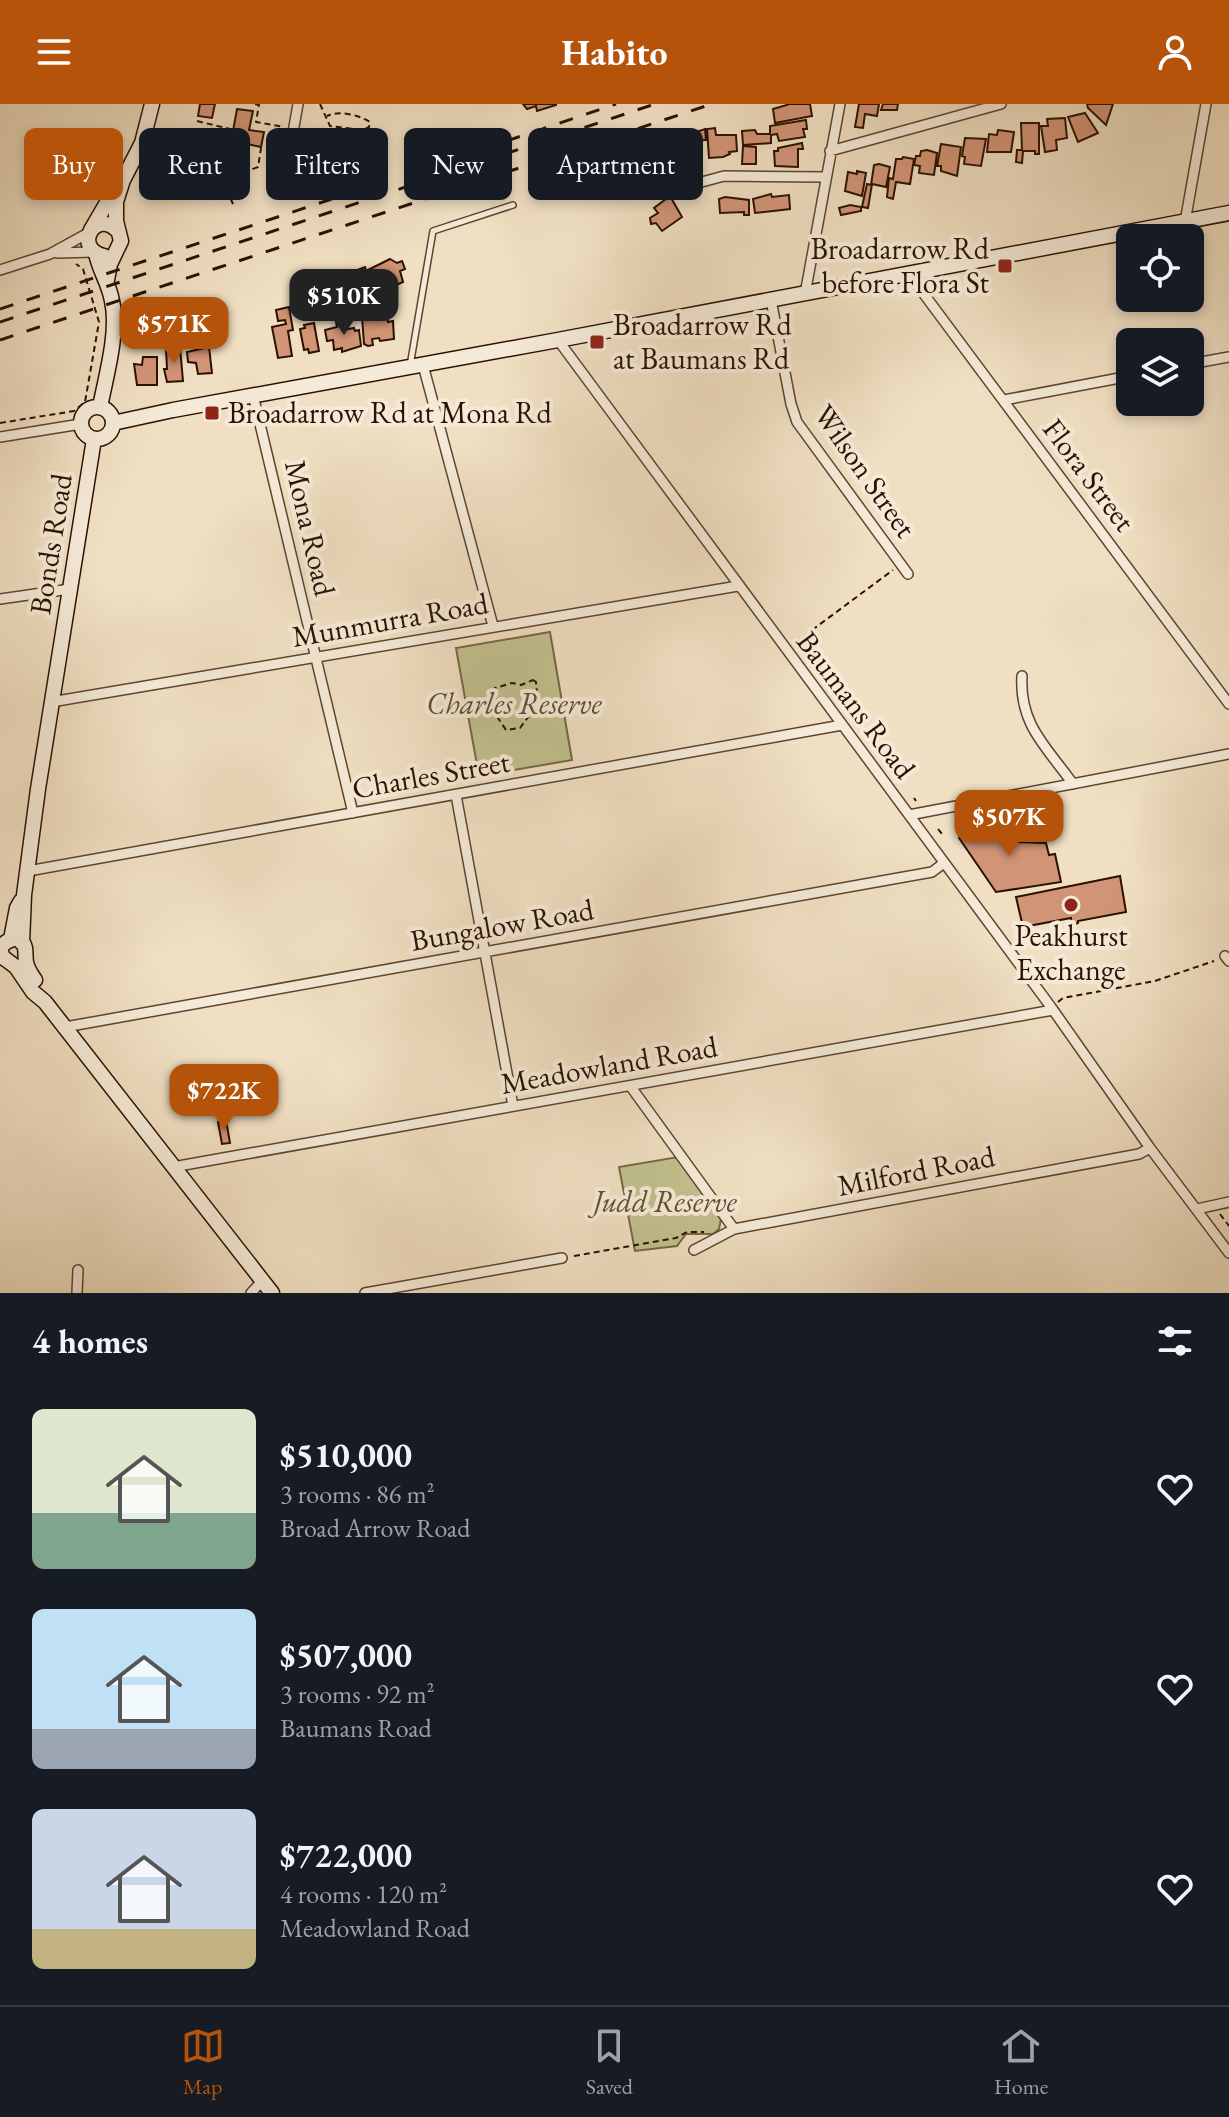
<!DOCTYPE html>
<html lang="en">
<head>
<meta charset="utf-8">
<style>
  :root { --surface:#171b24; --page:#20242c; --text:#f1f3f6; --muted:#9ea1a6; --line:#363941; --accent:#b45309 }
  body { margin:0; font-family:"EB Garamond",serif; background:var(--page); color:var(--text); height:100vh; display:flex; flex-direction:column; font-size:30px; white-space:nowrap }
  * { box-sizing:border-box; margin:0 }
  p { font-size:26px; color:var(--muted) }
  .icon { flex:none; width:44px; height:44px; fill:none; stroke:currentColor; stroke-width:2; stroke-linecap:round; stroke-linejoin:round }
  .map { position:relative; height:1189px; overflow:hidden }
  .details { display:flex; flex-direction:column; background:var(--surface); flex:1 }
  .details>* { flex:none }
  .hud { position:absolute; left:24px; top:24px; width:800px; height:72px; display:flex; gap:16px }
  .buttons { position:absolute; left:1116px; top:120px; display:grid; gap:16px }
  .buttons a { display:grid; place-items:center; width:88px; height:88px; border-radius:12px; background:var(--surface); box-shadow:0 4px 12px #0003; font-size:40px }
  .price { position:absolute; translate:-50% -68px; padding:0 18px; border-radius:16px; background:var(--accent); color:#fff; font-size:26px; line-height:52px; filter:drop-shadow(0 2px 4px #0008) }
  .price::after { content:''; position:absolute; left:50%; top:48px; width:24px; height:18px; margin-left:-12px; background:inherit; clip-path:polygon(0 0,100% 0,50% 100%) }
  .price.on { background:#222; color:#fff }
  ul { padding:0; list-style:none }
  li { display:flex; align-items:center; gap:24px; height:200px; padding:0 32px }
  li span { display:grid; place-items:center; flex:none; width:224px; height:160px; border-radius:12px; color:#555 }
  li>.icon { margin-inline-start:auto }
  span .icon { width:96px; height:96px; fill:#fffc; stroke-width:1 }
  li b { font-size:34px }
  h2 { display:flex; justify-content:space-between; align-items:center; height:96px; padding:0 32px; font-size:34px }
  .pill { padding:0 28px; border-radius:12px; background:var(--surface); box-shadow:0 4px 12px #0003; font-size:28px; line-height:72px }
  .pill.on { background:var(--accent); color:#fff }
  header { display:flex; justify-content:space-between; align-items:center; height:104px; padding:0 32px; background:var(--accent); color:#fff; font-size:36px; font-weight:700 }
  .dock { display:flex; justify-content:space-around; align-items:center; height:112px; border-top:2px solid var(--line); background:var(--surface); font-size:22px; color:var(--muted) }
  .dock a { display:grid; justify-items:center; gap:4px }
  .dock .on { color:var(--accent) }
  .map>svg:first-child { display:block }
  .green { fill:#c1c08e; stroke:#766847; stroke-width:2 }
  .building { fill:#d29476; stroke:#2b1100; stroke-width:2 }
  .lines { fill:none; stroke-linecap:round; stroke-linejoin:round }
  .lane-casing { stroke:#5c4430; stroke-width:8 }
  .street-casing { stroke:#5c4430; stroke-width:12 }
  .secondary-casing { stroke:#2b1100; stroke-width:17 }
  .path { stroke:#2b1100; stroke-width:2; stroke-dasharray:6 4; stroke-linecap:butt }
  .lane { stroke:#f5ead7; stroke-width:5 }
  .street { stroke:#f5ead7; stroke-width:9 }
  .secondary { stroke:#f5ead7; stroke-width:14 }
  .rail { stroke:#2b1100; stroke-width:3; stroke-dasharray:14 14; stroke-linecap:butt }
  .poi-dot { fill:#8f2418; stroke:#f5ead7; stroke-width:3 }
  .labels { text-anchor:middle; stroke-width:8; stroke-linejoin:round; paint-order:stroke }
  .poi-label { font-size:30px; fill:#2b1100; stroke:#f5ead7; text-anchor:start }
  .street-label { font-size:30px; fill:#2b1100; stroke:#f5ead7 }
  .park-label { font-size:30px; font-style:italic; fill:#604e32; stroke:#f5ead7 }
</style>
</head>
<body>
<header><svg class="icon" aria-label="menu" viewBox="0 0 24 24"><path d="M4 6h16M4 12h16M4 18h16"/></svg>Habito<svg class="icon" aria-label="person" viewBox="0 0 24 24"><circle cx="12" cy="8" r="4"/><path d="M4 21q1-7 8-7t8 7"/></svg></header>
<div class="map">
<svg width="1229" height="1189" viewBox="0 0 1229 1189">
  <rect width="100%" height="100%" fill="#f0dfc2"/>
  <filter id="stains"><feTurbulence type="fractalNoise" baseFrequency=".0025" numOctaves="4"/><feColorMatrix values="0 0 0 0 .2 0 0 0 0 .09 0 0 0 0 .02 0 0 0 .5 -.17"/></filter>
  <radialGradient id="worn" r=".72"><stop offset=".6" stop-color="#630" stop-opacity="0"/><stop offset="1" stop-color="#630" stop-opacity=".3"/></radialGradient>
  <!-- green -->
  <path class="green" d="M550,528l22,128 -93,16 -23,-128z
    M678,1053l43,62 -2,10 -6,5h-27l-9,12 -42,5 -16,-84z"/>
  <!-- building -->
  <path class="building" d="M200,0h15l-3,14 -14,-2z
    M523,0h33v1l-19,6 -1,-5 -9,3z
    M790,0h20l2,12 -37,7 -2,-14z
    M859,0h20l-2,12 -12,-2 -2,14 -8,-1z
    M883,0h15l-1,6h-16z
    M1087,0h26l-7,21 -18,-17z
    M237,5l16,2 -4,19 15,2 -3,15 -14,-3 -3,16 -15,-3 2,-11 -12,-2 3,-15 11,2z
    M1085,9l13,20 -20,9 -10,-25z
    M1065,14l2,20 -11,2 1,10 -12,2 -4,-26h7l-1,-7z
    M806,16l1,9h-4l2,8 -26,4 -2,-7 -6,1v8l-28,2 -1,-14 13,-1 2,4h13v-8z
    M1021,19h18v31h-4v-3h-12l-1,12 -6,-1 1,-12h5z
    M715,24l1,7h20l1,16 -8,1 1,2 -7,3 -14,1 -2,-29z
    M705,25l1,11 -8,1 3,6 -11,4 1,6 -15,5 -6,-21z
    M998,26l16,2 -3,20h-24l2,-18 8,1z
    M965,34l21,1 -5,27 -17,-2 1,-7 -3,-1z
    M802,39l1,6h-5v18l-23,-1 -1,-15h4v-3z
    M941,40l20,3 -4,29 -16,-5v-5h-4z
    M743,42l13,1v17h-14z
    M202,44l15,3 -3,15 15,3 -3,14 -15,-2 -3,18 -14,-3 3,-22 -11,-2 2,-15 12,2z
    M927,46l10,3 -3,22 -15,-2 1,-7 -6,-1 2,-9h4l1,-5z
    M903,53l11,2 -4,25 -14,-2 -3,17 -6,-2 2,-19 4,1 3,-20h6z
    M656,57l18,4 -5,26 -26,-4 2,-12 9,2z
    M879,60l11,3 -4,20 -14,-3 -4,24 -6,-1 5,-23 4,1 3,-20z
    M857,67l9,2 -4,23 -17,-5 3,-19 9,2z
    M771,90l1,3 17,-2 1,14 -35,4 -2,-14z
    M670,92l12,21 -20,14 -6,-8 -5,1 -1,-6 8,-5 -4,-5z
    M725,93l24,3v15h-5v-3l-24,1 -1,-14z
    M850,101l11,2v4l-20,4 -2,-7z
    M390,155l7,4 5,-2 3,8 -5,2 3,11 -17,8 -2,-6 -16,5 2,7 -7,2 -2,-8 -11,4 -6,-16 6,-2 -1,-3 16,-6 1,4z
    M331,176l1,3 6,-2 4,8 4,18 -11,4 2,4 -9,3 -10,-24 7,-2 -3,-9z
    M181,200l3,8 -12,4 5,15 -9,4 -2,-4 -3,1 1,5 -12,4 -1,-4 -7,2 -3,-9 -5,2 -2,-5 11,-4 -2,-6z
    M289,203l4,23 -5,1 4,25 -14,2 -6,-31 14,-3 -1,-4 -7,1 -2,-11z
    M377,209l1,7 9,-2 1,4 5,-1 1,18 -14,2 -1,-3 -7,1 1,6 -5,1 -4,-2 -2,-27z
    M346,216l2,9 6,-1 1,3 4,-1 2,16 -19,6v-4l-8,2 -1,-10 -6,1 -2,-11 12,-3 -1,-5z
    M314,219l5,28 -10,2 -1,-4 -4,1 -4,-21 5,-1 -1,-3z
    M180,243l3,34 -16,1 -3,-13h3l-1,-21z
    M209,243l3,26 -14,1 -2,-11 -8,-1 -1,-10z
    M143,253h14v28h-20l-3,-21 8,1z
    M998,717l14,21 34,1 3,12 6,-1 6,28 -65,10 -37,-54 6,-13z
    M1120,772l6,36 -48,9v2l-6,2 -1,-7 -48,9 -7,-30z
    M226,1016l4,23 -8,1 -4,-22z"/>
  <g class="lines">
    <!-- lane casing -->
    <g class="lane-casing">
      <path id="lane" d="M410,262l23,-135 80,-26"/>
    </g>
    <!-- street casing -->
    <g class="street-casing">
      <path id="street" d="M830,47l171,-47
        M286,68l12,-68
        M698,79l26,-7 101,1
        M1185,118l21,-118
        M57,149l37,-1
        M0,166l50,-16 40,-22
        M909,170l320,430
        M805,190l35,-190
        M771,196l20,104 6,18 111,152
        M558,236l493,667 99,141 79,105
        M1190,260l39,-7
        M423,261l70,261
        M253,291l100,418
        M1004,296l126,-24
        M0,333l81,-13
        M0,495l70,-10
        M1022,572c-3,49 25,71 51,108
        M51,598l687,-116
        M456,691l57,311
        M909,711l320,-61
        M28,767l814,-146
        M1225,852l4,5
        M65,923l867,-155 12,-9
        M631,983l103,142
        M173,1063l880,-157
        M1197,1105l32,-7
        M694,1146l40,-21 405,-75 11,-6
        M77,1189l1,-23
        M251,1189l11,-12
        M365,1189l197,-35"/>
    </g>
    <!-- secondary casing -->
    <g class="secondary-casing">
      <path id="secondary" d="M91,126l24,-41
        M96,149c3,17 13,30 16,48 7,30 -6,75 -12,106
        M104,152c-32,-7 -9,-49 14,-25
        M107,176l3,-16 11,-23 -5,-20v-19l7,-22 19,-37 10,-39
        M81 319a16 16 0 1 1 32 0a16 16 0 1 1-32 0Z
        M113,319l60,-13 385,-70 671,-127
        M11,835l6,-31 4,-7
        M22,839l2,-48 14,-106 56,-350
        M0,851l16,12 17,25 12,10 227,291
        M3,854l-3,-9c6,-10 22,-16 25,-1 1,5 0,9 1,14 1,7 5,12 9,18"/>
    </g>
    <!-- path -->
    <path class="path" d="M255,0l4,1 -3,17 28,5
      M320,0l10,22 33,4 6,-3 1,-5c-11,-7 -32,-12 -43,-6
      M197,17l37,9
      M145,62l52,10
      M174,66l3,-19
      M233,100l-4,-9 3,-18 26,-10 3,-19
      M0,319l74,-12 11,-9 14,-80 -16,-53 -7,-5
      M796,538l97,-72
      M533,576l3,2 2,22 -18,24 -14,2 -8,-12 -3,-30 17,-5 9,2z
      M914,694l2,3
      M938,725l4,5
      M1058,898l5,-4 92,-17 59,-20
      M1220,1110l9,12
      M574,1152l102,-18 11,-6h17"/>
    <!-- lane -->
    <use href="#lane" class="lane"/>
    <!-- street -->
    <use href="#street" class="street"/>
    <!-- secondary -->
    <use href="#secondary" class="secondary"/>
    <!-- rail -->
    <path class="rail" d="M480,46l136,-46
      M0,205l362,-120
      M0,218l655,-218
      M0,236l712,-236"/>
  </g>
  <!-- markers -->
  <g class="poi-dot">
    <rect x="997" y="154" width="16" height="16" rx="4"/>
    <rect x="589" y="230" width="16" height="16" rx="4"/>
    <rect x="204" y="301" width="16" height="16" rx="4"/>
    <circle cx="1071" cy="801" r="8"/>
  </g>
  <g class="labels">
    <!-- poi labels -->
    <g class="poi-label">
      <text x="989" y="155" text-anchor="end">Broadarrow Rd<tspan x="989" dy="34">before Flora St</tspan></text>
      <text x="613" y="231">Broadarrow Rd<tspan x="613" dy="34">at Baumans Rd</tspan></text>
      <text x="228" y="319">Broadarrow Rd at Mona Rd</text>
      <text x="1071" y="842" text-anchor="middle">Peakhurst<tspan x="1071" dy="34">Exchange</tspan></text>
    </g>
    <!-- street labels -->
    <g class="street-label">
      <text transform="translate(865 367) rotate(55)" y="10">Wilson Street</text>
      <text transform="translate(1089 371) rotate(53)" y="10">Flora Street</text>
      <text transform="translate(310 424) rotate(77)" y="10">Mona Road</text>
      <text transform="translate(51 440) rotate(-81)" y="10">Bonds Road</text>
      <text transform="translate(390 516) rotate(-10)" y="10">Munmurra Road</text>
      <text transform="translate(856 601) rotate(53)" y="10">Baumans Road</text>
      <text transform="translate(431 671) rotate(-10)" y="10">Charles Street</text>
      <text transform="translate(502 821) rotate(-10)" y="10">Bungalow Road</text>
      <text transform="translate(609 961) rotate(-10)" y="10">Meadowland Road</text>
      <text transform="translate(916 1067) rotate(-11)" y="10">Milford Road</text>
    </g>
    <!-- park labels -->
    <g class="park-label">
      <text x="514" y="610">Charles Reserve</text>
      <text x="665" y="1108">Judd Reserve</text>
    </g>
  </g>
  <rect width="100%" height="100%" filter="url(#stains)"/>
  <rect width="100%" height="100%" fill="url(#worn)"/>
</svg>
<div class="buttons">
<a><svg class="icon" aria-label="locate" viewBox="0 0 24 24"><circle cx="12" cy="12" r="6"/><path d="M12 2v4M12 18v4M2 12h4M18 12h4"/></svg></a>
<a><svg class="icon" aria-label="layers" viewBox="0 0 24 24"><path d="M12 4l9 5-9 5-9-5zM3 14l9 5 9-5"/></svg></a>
</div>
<b class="price on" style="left:344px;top:233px">$510K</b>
<b class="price" style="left:174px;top:261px">$571K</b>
<b class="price" style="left:1009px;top:754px">$507K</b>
<b class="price" style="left:224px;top:1028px">$722K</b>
<div class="hud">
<a class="pill on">Buy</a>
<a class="pill">Rent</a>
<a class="pill">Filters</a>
<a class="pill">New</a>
<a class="pill">Apartment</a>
</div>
</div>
<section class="details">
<h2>4 homes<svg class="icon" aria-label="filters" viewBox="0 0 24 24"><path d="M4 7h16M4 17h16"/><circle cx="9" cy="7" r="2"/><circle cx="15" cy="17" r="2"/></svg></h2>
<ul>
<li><span style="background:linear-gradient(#dfe7d0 65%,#7fa58c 0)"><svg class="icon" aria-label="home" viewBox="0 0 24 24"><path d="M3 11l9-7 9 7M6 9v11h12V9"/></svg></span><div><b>$510,000</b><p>3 rooms · 86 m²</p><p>Broad Arrow Road</p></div><svg class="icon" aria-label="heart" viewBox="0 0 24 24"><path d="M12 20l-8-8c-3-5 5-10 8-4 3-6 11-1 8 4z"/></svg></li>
<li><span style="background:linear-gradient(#bfe0f5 75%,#9aa5b1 0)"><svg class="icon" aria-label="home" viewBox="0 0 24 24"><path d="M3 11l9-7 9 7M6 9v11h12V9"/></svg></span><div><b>$507,000</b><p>3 rooms · 92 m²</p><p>Baumans Road</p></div><svg class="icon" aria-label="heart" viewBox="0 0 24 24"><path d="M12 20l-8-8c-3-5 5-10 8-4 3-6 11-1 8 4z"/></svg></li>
<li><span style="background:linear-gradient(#c9d6e8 75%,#c2b280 0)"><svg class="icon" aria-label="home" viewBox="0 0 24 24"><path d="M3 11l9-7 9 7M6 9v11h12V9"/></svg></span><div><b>$722,000</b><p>4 rooms · 120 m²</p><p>Meadowland Road</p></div><svg class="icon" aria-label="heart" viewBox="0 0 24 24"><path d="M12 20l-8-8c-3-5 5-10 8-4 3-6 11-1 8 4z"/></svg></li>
</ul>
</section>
<nav class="dock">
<a class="on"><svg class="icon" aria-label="map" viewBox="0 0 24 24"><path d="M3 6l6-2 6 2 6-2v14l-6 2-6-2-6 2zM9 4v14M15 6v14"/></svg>Map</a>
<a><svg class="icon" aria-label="saved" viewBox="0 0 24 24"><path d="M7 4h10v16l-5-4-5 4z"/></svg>Saved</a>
<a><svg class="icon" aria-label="home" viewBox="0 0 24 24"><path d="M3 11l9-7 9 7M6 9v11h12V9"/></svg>Home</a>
</nav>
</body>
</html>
